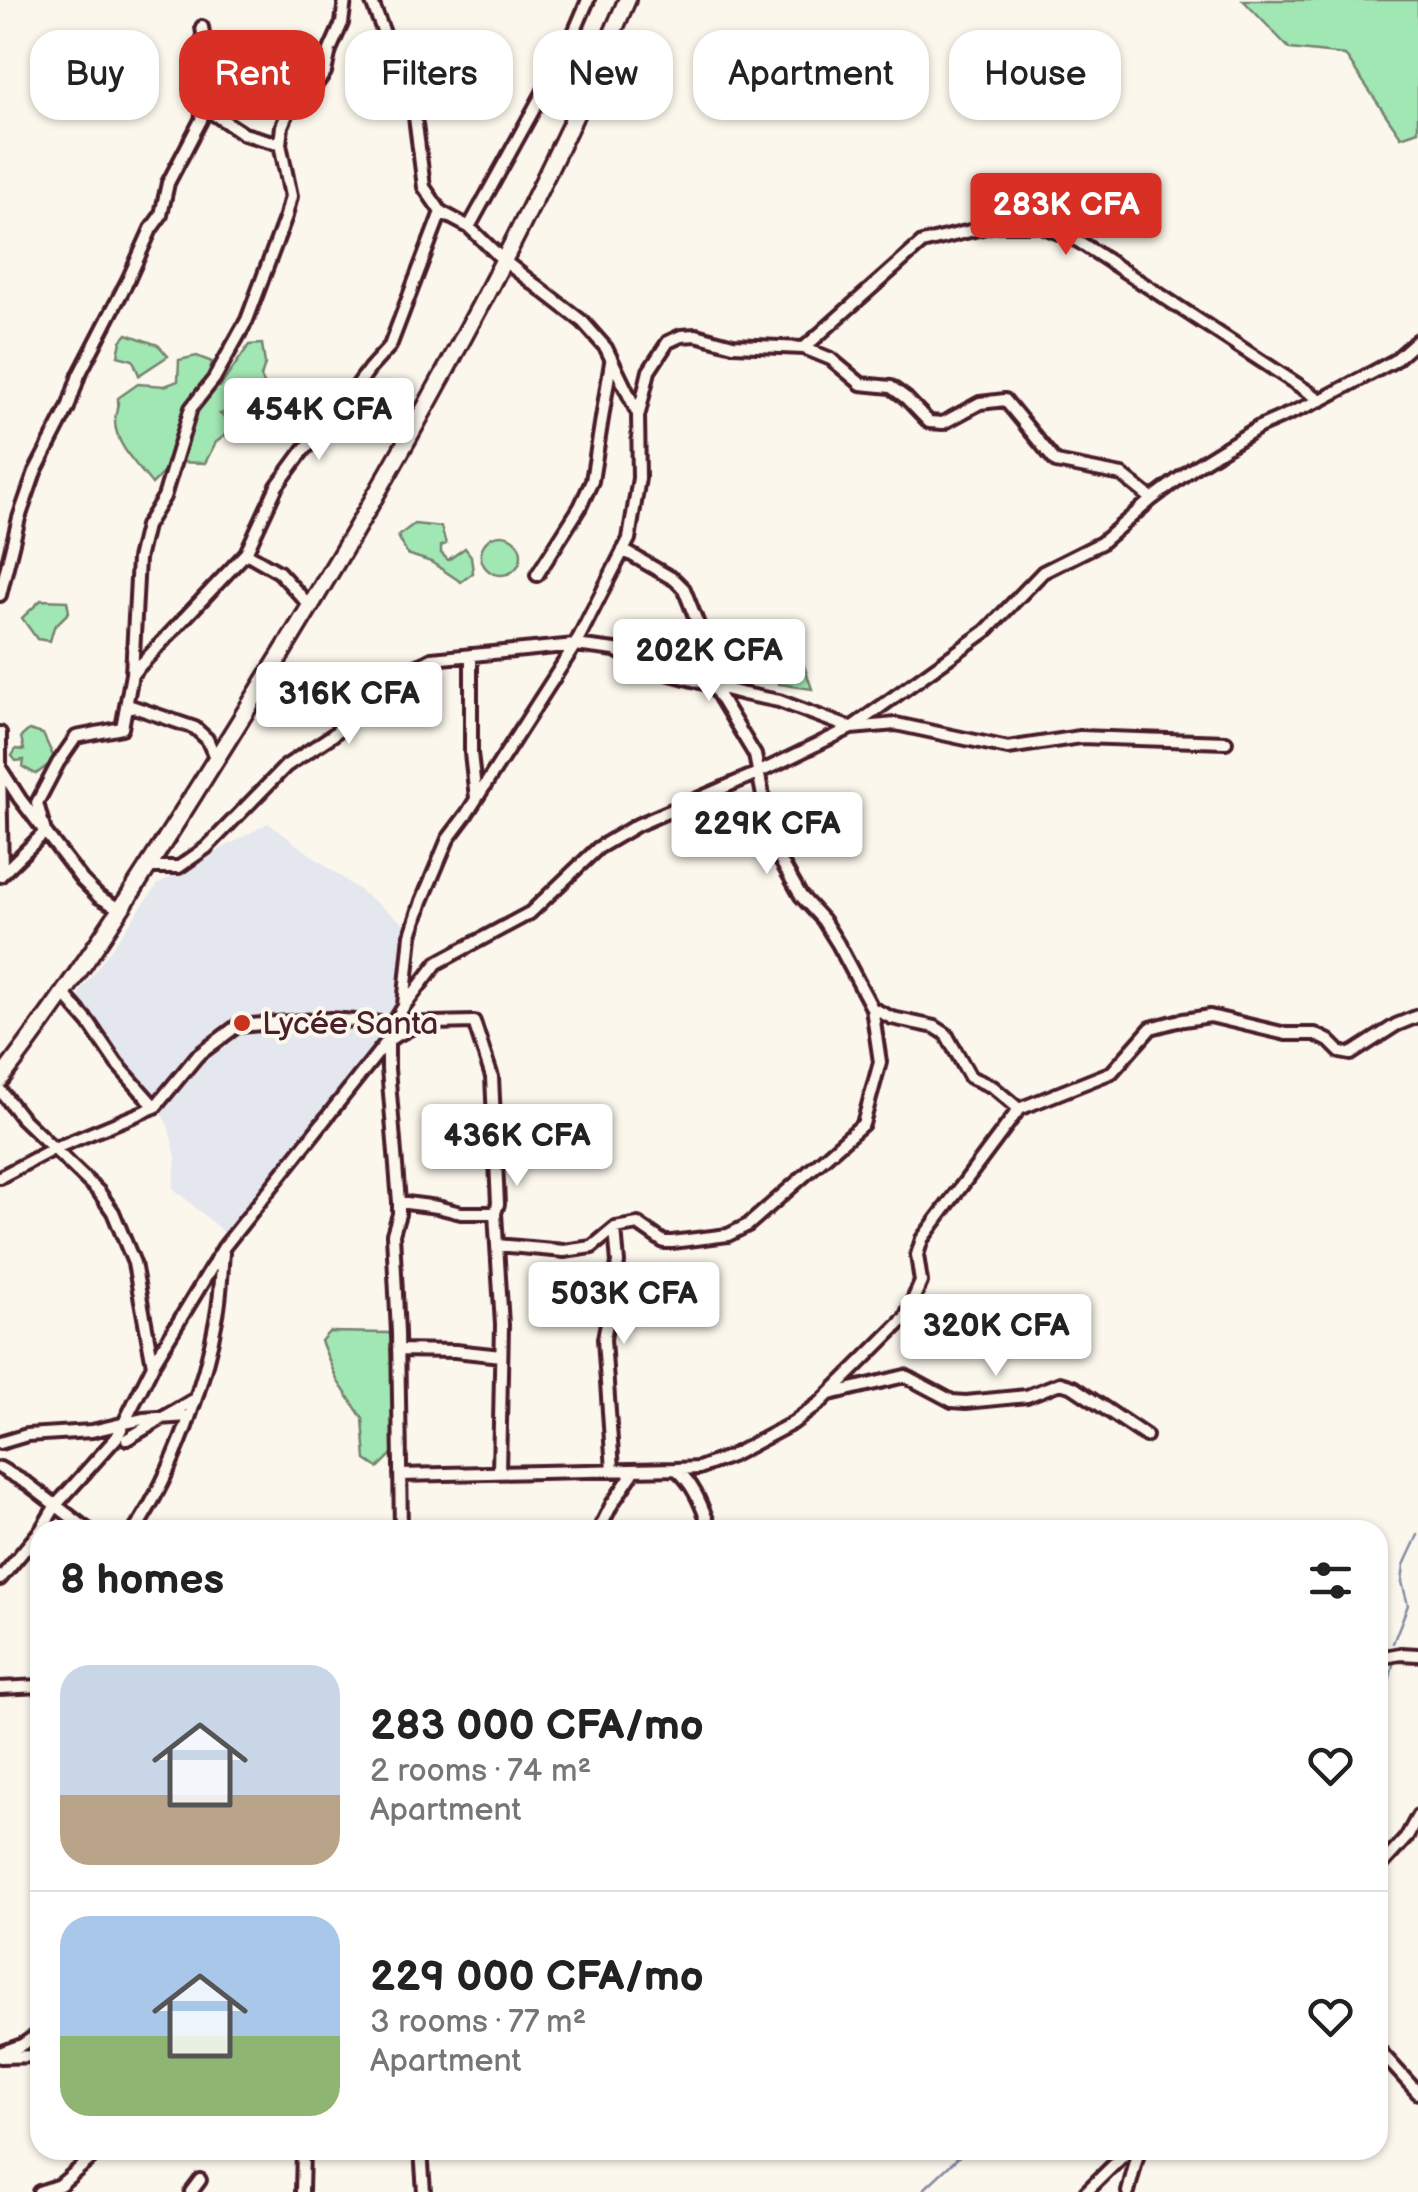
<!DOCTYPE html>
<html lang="en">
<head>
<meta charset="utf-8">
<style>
  :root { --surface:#fff; --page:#f6f6f6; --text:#222; --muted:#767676; --line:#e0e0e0; --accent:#d93025 }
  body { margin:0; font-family:"Balsamiq Sans",sans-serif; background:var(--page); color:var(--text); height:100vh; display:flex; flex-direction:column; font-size:38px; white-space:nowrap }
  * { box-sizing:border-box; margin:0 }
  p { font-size:32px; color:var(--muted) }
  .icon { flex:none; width:55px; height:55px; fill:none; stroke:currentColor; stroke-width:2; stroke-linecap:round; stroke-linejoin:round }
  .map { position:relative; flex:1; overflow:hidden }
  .side { position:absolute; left:30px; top:1520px; width:1358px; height:640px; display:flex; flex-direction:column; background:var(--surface); border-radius:30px; box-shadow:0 2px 8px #0004 }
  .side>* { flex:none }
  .guide { position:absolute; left:30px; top:30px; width:1360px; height:90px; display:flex; gap:20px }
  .price { position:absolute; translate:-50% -85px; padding:0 22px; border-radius:10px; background:#fff; color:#222; font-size:32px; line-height:65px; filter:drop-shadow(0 2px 5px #0008) }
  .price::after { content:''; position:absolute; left:50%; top:60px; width:30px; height:22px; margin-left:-15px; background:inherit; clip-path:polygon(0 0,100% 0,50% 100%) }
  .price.selected { background:var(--accent); color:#fff }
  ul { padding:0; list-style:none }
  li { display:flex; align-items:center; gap:30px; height:250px; padding:0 30px }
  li+li { border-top:2px solid var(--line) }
  li span { display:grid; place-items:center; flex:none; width:280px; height:200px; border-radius:30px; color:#555 }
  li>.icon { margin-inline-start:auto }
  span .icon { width:120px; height:120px; fill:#fffc; stroke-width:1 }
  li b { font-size:42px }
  h2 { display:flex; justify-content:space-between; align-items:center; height:120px; padding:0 30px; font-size:42px }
  .pill { padding:0 35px; border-radius:30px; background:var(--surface); box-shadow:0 2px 8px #0004; font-size:35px; line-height:90px }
  .pill.selected { background:var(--accent); color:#fff }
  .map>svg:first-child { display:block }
  .built { fill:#e4e7ee }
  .green { fill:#a1e7b3; stroke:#76836f; stroke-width:2.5 }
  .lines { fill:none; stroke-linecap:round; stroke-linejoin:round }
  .stream { stroke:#858ca5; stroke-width:2.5 }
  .minor-casing { stroke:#4a1f2b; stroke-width:18 }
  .highway-casing { stroke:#4a1f2b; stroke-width:22 }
  .minor { stroke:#fbf7ec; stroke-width:10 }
  .highway { stroke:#fbf7ec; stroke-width:15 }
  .poi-dot { fill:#c8321e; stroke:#fbf7ec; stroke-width:4 }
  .labels { text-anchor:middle; stroke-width:8; stroke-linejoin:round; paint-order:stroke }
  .poi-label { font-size:32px; fill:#4a1f2b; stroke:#fbf7ec; text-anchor:start }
</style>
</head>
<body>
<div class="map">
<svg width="1418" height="2192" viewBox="0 0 1418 2192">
  <rect width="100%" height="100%" fill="#fbf7ec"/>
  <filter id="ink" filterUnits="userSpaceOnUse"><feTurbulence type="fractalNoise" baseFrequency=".01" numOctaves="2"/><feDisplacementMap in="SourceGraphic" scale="20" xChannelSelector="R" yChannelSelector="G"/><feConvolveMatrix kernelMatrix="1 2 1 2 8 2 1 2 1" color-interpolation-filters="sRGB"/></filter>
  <g filter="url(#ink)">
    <!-- built -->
    <path class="built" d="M268,823l149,110 -30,104 -159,199 -55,-48 3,-31 -8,-32 -17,-27 -69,-89 -3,-16 79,-109z"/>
    <!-- green -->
    <path class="green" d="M1243,0h175v131l-17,6 -56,-82 -55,-6z
      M127,334l31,11 10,11 -29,19 -6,-15 -15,-4 3,-15z
      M262,344l3,20 -4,13 9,19 -17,16 -20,-3 -13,5 18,12 -22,16 -11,21 -31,-1 -22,22c-13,-17 -37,-39 -37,-63 0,-8 4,-15 3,-23l20,-14 27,2 13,-5 1,-21 18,-4 15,6 -7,24 15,1 29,-42z
      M414,524l27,3 5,17 -5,2v7l7,7 17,-12 6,8 2,17 -12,9 -30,-20 -24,-8 -9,-18z
      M481 555a20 20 0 1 1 40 0a20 20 0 1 1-40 0Z
      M41,600l26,1 2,11 -15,15 -4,14 -13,-2 -15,-21z
      M780,634l18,14 14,41 -33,-5 3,-20 -19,-9 -19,7 -6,-7 18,-16z
      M29,730l14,4 12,26 -19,14 -13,-7 1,-7 -8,1 -4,-5 4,-7 8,1 -3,-13z
      M329,1332l60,1 5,11 2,85 -3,24 -15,15 -12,-8 -3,-41 -26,-39 -16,-39z"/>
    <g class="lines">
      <!-- stream -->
      <path class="stream" d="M1393,1643l15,-38 -6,-23 2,-17 14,-30
        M1378,1745l2,-5 2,-27 12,-53
        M921,2192l45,-42"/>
      <!-- minor casing -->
      <g class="minor-casing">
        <path id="minor" d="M371,0l43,109 10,78 17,25 28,15 34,33 80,62 23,26 32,66 1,64 -10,61 -54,106 -109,170 -18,24 -26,62 -11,34 -7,70
          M203,107l41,27 36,10
          M469,227l98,-178 21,-49
          M804,348l118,-105 72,-18h45l39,16 243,159
          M639,413l10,-42 19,-29 13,-6 15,-1 37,10 71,3 27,11 30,25 30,3 15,11 23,24 14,1 37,-20 25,-3 51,62 66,13 30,24
          M623,550l52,30 9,9 19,48v21l9,26 43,71 15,77 11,29 20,35 22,24 15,24 34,64 20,10 43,9 11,7 24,43 23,10 26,22
          M246,553l33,19 32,35
          M537,575l43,-68 12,-26 19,-119
          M0,595l19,-77 16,-46 33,-64 11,-33 49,-95 23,-51 10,-14 7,-32 33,-63 8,-47 -7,-46
          M471,655v98l5,45
          M133,673l113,-120 31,-67 28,-38 12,-8 53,-72 20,-22 51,-134
          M128,705l67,23 12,11 9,20
          M0,733v35l20,31 62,81 17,17 21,12
          M0,768l2,104
          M148,867h31l27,-19 80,-82 47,-31 58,-55 41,-21 143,-14 40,5 34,18 95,26 35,7 72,27 45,-4 112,24 72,-11 146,5
          M0,876l45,-44 -8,-29 21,-40 18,-26 46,-9 10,-54 6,-115 8,-33 18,-29 27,-89 23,-29 33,-59 39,-104 5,-20 -11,-52 2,-18 10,-23 23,-17 10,-14 5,-22 12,-27 3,-23
          M63,993l26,30 28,41 38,43
          M0,1090l21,27 78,75 14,20 21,51 19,102 -36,72 -61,68 -15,25
          M0,1177l53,-28 102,-42 42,-51 40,-30 93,-7 63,5 11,-18 33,-43 93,-50 68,-65 39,-23 123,-53 91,-44 135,-97 57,-59 58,-29 51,-44 44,-33 63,-39 62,-27 73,-39 24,-21
          M399,1202l38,5 24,6h34
          M497,1245l67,6 28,-4 23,-19 23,-4 26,18h8l56,-7 20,-10 115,-101 17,-62 -8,-54
          M398,1350l57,1 46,5
          M153,1364l71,-117 164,-207 29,-15
          M830,1394l75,-18 47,25 14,1 61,-6 33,-13 13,4 73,49
          M127,1439l68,-40
          M0,1443l27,-8 65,-4 51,-12 46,-3
          M0,1468l28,16 60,46
          M676,1469c19,16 26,38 35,61
          M613,1470l-9,-131 14,-76 -3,-35
          M400,1475l276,-6 23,-1 32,-12 62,-33 28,-21 84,-84 16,-36 -4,-27 5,-16 97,-130 93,-37 39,-44 26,-7 33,-5 76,18h29l14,7 11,11 11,2 45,-29 22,-9
          M135,1530c39,-59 70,-146 82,-215 4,-20 4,-42 6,-62
          M401,1530l-3,-197 -5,-99 6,-20v-12l-11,-133v-29l5,-16 81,-2 18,55 6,127 -3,9 7,112 -3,147
          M599,1530l13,-26 23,-34
          M0,1579l40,-48
          M1378,1658l22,-4 18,1
          M0,1688l40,-2
          M1378,1869l28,-31 12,-22
          M1378,2049l40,44
          M0,2053l22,-8 18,-12
          M0,2057l40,-1
          M421,2150l3,42
          M39,2192l21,-7 41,-35
          M191,2192l9,-12
          M302,2192l1,-42
          M1086,2192l43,-42
          M1128,2192l11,-42"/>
      </g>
      <!-- highway casing -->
      <g class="highway-casing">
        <path id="highway" d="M0,1080c89,-116 167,-242 244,-366 143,-229 276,-466 383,-714"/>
      </g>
      <!-- minor -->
      <use href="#minor" class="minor"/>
      <!-- highway -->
      <use href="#highway" class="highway"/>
    </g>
  </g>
  <!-- markers -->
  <circle class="poi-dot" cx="242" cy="1023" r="10"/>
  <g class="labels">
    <!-- poi labels -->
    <g class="poi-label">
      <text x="262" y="1034">Lycée Santa</text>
    </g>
  </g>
</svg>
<b class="price selected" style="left:1066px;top:258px">283K CFA</b>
<b class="price" style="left:319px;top:463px">454K CFA</b>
<b class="price" style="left:709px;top:704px">202K CFA</b>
<b class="price" style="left:349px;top:747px">316K CFA</b>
<b class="price" style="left:767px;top:877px">229K CFA</b>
<b class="price" style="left:517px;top:1189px">436K CFA</b>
<b class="price" style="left:624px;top:1347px">503K CFA</b>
<b class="price" style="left:996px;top:1379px">320K CFA</b>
<div class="guide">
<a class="pill">Buy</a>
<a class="pill selected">Rent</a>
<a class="pill">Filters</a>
<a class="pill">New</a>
<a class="pill">Apartment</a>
<a class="pill">House</a>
</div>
<section class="side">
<h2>8 homes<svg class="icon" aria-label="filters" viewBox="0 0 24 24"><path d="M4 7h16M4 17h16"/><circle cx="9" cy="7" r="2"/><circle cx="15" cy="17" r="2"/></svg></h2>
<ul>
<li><span style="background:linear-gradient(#c9d6e8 65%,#b9a48a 0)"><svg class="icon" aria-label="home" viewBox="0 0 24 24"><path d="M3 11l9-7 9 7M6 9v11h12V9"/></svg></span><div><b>283 000 CFA/mo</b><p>2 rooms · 74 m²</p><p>Apartment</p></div><svg class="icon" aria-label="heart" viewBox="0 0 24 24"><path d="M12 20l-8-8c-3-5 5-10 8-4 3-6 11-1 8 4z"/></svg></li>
<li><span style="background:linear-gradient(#a9c7e8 60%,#8fb573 0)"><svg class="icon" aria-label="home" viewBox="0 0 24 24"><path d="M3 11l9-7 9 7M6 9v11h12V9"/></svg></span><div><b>229 000 CFA/mo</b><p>3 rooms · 77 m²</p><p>Apartment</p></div><svg class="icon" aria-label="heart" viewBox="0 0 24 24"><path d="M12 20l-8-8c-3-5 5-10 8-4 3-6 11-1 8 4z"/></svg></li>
</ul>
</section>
</div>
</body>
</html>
